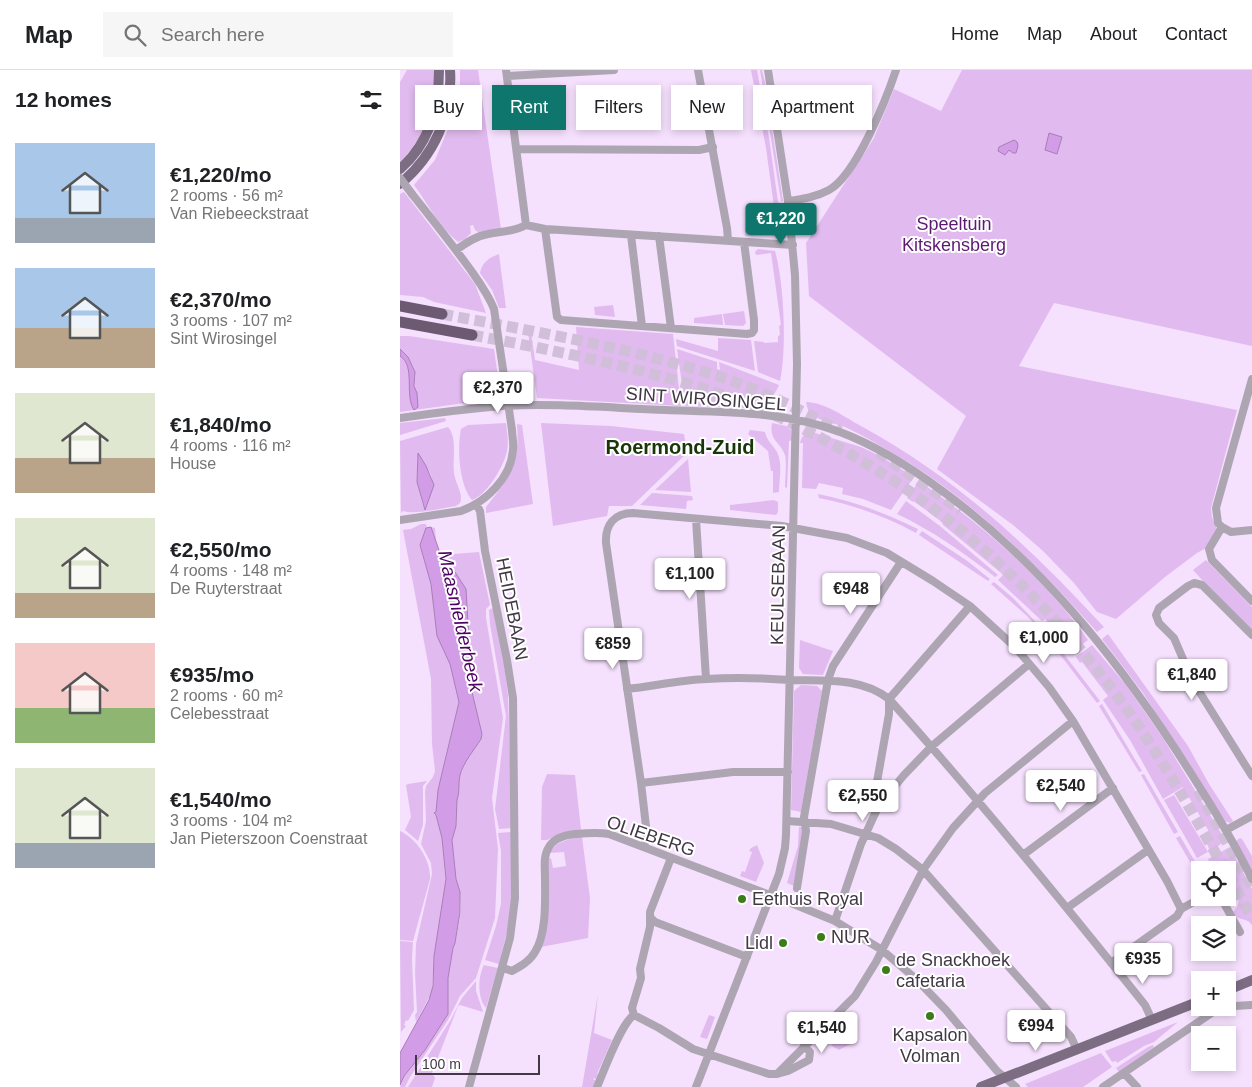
<!DOCTYPE html>
<html lang="en">
<head>
<meta charset="utf-8">
<style>
  :root { --surface:#fff; --page:#f6f6f6; --text:#202124; --muted:#757577; --line:#e0e0e0; --accent:#0f766e }
  body { margin:0; font-family:Helvetica,sans-serif; background:var(--page); color:var(--text); height:100vh; display:flex; flex-direction:column; font-size:19px; white-space:nowrap }
  * { box-sizing:border-box; margin:0 }
  p { font-size:16px; color:var(--muted) }
  .icon { flex:none; width:28px; height:28px; fill:none; stroke:currentColor; stroke-width:2; stroke-linecap:round; stroke-linejoin:round }
  .map { position:relative; flex:1; overflow:hidden }
  .details { display:flex; flex-direction:column; background:var(--surface); width:400px }
  .details>* { flex:none }
  .hud { position:absolute; left:15px; top:15px; width:475px; height:45px; display:flex; gap:10px }
  .tools { position:absolute; left:791px; top:791px; display:grid; gap:10px }
  .tools a { display:grid; place-items:center; width:45px; height:45px; border-radius:0px; background:var(--surface); box-shadow:0 2px 8px #0003; font-size:25px }
  .scale { position:absolute; left:15px; bottom:12px; width:125px; box-sizing:border-box; padding-left:5px; border:2px solid #413844; border-top:0; font-size:14px; line-height:18px; white-space:nowrap; color:#413844; -webkit-text-stroke:4px #fff; paint-order:stroke }
  .price { position:absolute; translate:-50% -42px; padding:0 11px; border-radius:5px; background:#fff; color:#222; font-size:16px; line-height:32px; filter:drop-shadow(0 1px 2px #0008) }
  .price::after { content:''; position:absolute; left:50%; top:30px; width:15px; height:11px; margin-left:-8px; background:inherit; clip-path:polygon(0 0,100% 0,50% 100%) }
  .price.current { background:var(--accent); color:#fff }
  ul { padding:0; list-style:none }
  li { display:flex; align-items:center; gap:15px; height:125px; padding:0 15px }
  li span { display:grid; place-items:center; flex:none; width:140px; height:100px; border-radius:0px; color:#555 }
  li>.icon { margin-inline-start:auto }
  span .icon { width:60px; height:60px; fill:#fffc; stroke-width:1 }
  li b { font-size:21px }
  h2 { display:flex; justify-content:space-between; align-items:center; height:60px; padding:0 15px; font-size:21px }
  .pill { padding:0 18px; border-radius:0px; background:var(--surface); box-shadow:0 2px 8px #0003; font-size:18px; line-height:45px }
  .pill.current { background:var(--accent); color:#fff }
  header { display:flex; align-items:center; gap:30px; box-sizing:border-box; height:70px; padding:0 25px; background:var(--surface); border-bottom:1px solid var(--line) }
  header strong { font-size:24px }
  nav { display:flex; gap:28px; margin-inline-start:auto; font-size:18px }
  .search { width:350px; height:45px; background:var(--page); display:flex; align-items:center; gap:12px; box-sizing:border-box; padding:0 18px; border-radius:0px; color:var(--muted); font-size:19px }
  main { display:flex; flex:1; min-height:0 }
  .map>svg:first-child { display:block }
  .green { fill:#e1bbef; fill-rule:evenodd }
  .water { fill:#d39ce7; stroke:#a77eb6 }
  .lines { fill:none; stroke-linecap:round; stroke-linejoin:round }
  .highway-tunnel { stroke:#d1bed8; stroke-width:11; stroke-dasharray:11 5.5; stroke-linecap:butt }
  .minor { stroke:#aea5b2; stroke-width:8 }
  .major { stroke:#7d6d83; stroke-width:10 }
  .highway { stroke:#6c5972; stroke-width:11 }
  .minor-bridge { stroke:#aea5b2; stroke-width:8 }
  .poi-dot { fill:#3d7c1a; stroke:#fff; stroke-width:2 }
  .labels { text-anchor:middle; stroke-width:4; stroke-linejoin:round; paint-order:stroke }
  .park-label { font-size:18px; fill:#5d1972; stroke:#fff }
  .street-label { font-size:18px; fill:#413844; stroke:#fff }
  .poi-label { font-size:18px; fill:#413844; stroke:#fff; text-anchor:start }
  .water-label { font-size:19px; font-style:italic; fill:#4f0463; stroke:#fff }
  .quarter-label { font-size:20px; font-weight:bold; fill:#183608; stroke:#fff }
</style>
</head>
<body>
<header>
<strong>Map</strong>
<div class="search"><svg class="icon" aria-label="search" viewBox="0 0 24 24"><circle cx="10" cy="10" r="6"/><path d="M15 15l6 6"/></svg>Search here</div>
<nav><a>Home</a><a>Map</a><a>About</a><a>Contact</a></nav>
</header>
<main>
<section class="details">
<h2>12 homes<svg class="icon" aria-label="filters" viewBox="0 0 24 24"><path d="M4 7h16M4 17h16"/><circle cx="9" cy="7" r="2"/><circle cx="15" cy="17" r="2"/></svg></h2>
<ul>
<li><span style="background:linear-gradient(#a9c7e8 75%,#9aa5b1 0)"><svg class="icon" aria-label="home" viewBox="0 0 24 24"><path d="M3 11l9-7 9 7M6 9v11h12V9"/></svg></span><div><b>€1,220/mo</b><p>2 rooms · 56 m²</p><p>Van Riebeeckstraat</p></div></li>
<li><span style="background:linear-gradient(#a9c7e8 60%,#b9a48a 0)"><svg class="icon" aria-label="home" viewBox="0 0 24 24"><path d="M3 11l9-7 9 7M6 9v11h12V9"/></svg></span><div><b>€2,370/mo</b><p>3 rooms · 107 m²</p><p>Sint Wirosingel</p></div></li>
<li><span style="background:linear-gradient(#dfe7d0 65%,#b9a48a 0)"><svg class="icon" aria-label="home" viewBox="0 0 24 24"><path d="M3 11l9-7 9 7M6 9v11h12V9"/></svg></span><div><b>€1,840/mo</b><p>4 rooms · 116 m²</p><p>House</p></div></li>
<li><span style="background:linear-gradient(#dfe7d0 75%,#b9a48a 0)"><svg class="icon" aria-label="home" viewBox="0 0 24 24"><path d="M3 11l9-7 9 7M6 9v11h12V9"/></svg></span><div><b>€2,550/mo</b><p>4 rooms · 148 m²</p><p>De Ruyterstraat</p></div></li>
<li><span style="background:linear-gradient(#f6c9c9 65%,#8fb573 0)"><svg class="icon" aria-label="home" viewBox="0 0 24 24"><path d="M3 11l9-7 9 7M6 9v11h12V9"/></svg></span><div><b>€935/mo</b><p>2 rooms · 60 m²</p><p>Celebesstraat</p></div></li>
<li><span style="background:linear-gradient(#dfe7d0 75%,#9aa5b1 0)"><svg class="icon" aria-label="home" viewBox="0 0 24 24"><path d="M3 11l9-7 9 7M6 9v11h12V9"/></svg></span><div><b>€1,540/mo</b><p>3 rooms · 104 m²</p><p>Jan Pieterszoon Coenstraat</p></div></li>
</ul>
</section>
<div class="map">
<svg width="852" height="1017" viewBox="0 0 852 1017">
  <rect width="100%" height="100%" fill="#f5e0fd"/>
  <!-- green -->
  <path class="green" d="M7,0h27c4,32 -10,69 -34,92v-80z
    M60,0h18l23,159 -23,3 -3,-2 -2,-5 -3,1 1,7 -6,6 -7,3c-18,-14 -30,-38 -44,-57l21,-25 13,-31 10,1 2,-28z
    M351,0h6l12,68 12,85 -6,13h-30v-6l30,-6v-10l-9,-66z
    M360,0h2l3,12 18,119h-2z
    M562,0h290v276l-198,-43 -35,63 218,44 -26,98 1,9 5,12 -11,19 -9,5 -32,24 -49,42 -19,-7 -23,-29 -31,-32 -30,-26 -76,-56 29,-53 -157,-120 -3,-53 68,-105 20,-49 47,22z
    M4,122l71,92 11,29 -52,-11 -11,-5 -23,-2v-101z
    M358,179l17,2c9,31 12,98 5,130l-22,-9 -4,-31 10,1v1l14,-1v-6l2,-1 -1,-9 2,-1 -10,-72 -15,2 -1,-3z
    M99,184l7,54h-7l-7,-18 -12,-17c2,-11 9,-15 19,-19z
    M213,235l2,12 -20,-2 -1,-8z
    M344,241l2,12 -3,3 -18,-1 -2,-11z
    M322,244l1,11 -29,-2v-5z
    M127,255l3,1 5,34 44,10 -3,-43 97,7 8,72 -144,-8z
    M0,266h9l85,13 7,49 -101,14v-56c9,6 11,20 9,30l8,7c-4,-9 -1,-11 -2,-20 -1,-7 -9,-20 -15,-24z
    M318,268l33,2 4,31 -78,-25 -1,-7 42,12z
    M277,279l40,13v7l3,1 -1,-8 60,23c-4,10 -9,12 -12,23l-82,-2z
    M406,332c21,1 38,15 55,24 97,53 169,121 243,201l-7,5c-56,-63 -116,-124 -189,-170 -21,-12 -41,-25 -63,-35 -10,-4 -24,-5 -32,-12 -5,-3 -6,-8 -7,-13z
    M45,348l1,3 -46,14v-12z
    M106,353c1,9 3,19 1,28 -3,15 -20,44 -35,49 -13,-15 -15,-52 -11,-71l7,-4z
    M141,353l70,3 73,8 3,19 -55,53h-23l-2,10 -54,10z
    M372,353l14,3 5,4 1,10 -3,1 -2,47 -2,-1c0,-9 2,-23 0,-32 -5,-14 -16,-14 -13,-32z
    M117,354l5,1 11,79 -47,9v-6c24,-30 34,-43 31,-83z
    M48,357c10,11 4,33 6,46 1,10 10,21 6,30l-4,3c-13,2 -42,9 -53,5l-2,2 -1,-72zM17,388c22,18 16,28 8,52 -7,-17 -8,-34 -8,-52z
    M350,360l15,2c2,9 8,13 12,20 6,12 2,28 2,40l-6,1v-22h-2l-3,-20 -20,-17z
    M412,362l49,15 19,9 34,21 -23,33 -28,-11 -21,-5 1,-6 -24,-5 -3,6 -14,-1 1,-45h-3c2,-8 5,-10 12,-11z
    M288,389l3,33 -36,-2z
    M519,411c64,45 124,95 169,159l-18,14 -3,-5 2,-2 -2,-2 -2,2 -21,-24 3,-2 -2,-2 -3,2 -44,-41 5,-5 -3,-3 -58,-48 1,-1 -29,-22 -1,1 -6,-4z
    M252,423l40,3 1,4 -6,1 -1,8 -46,-4z
    M418,424c36,7 67,19 100,35l-2,4c-31,-17 -62,-28 -97,-35z
    M374,430l4,2v10l-2,3 -46,-5v-5z
    M506,431l34,25 58,49 -3,2c-31,-24 -62,-46 -98,-63z
    M21,454h5l1,3 -7,19 11,38 6,52 13,28 9,38 -21,88 -2,22 -2,1 1,2h1l6,23 4,46 -12,72 -2,36 -16,30 -1,-7 2,-3 -2,-39 1,-29 16,-70 -1,-11 -10,-19 5,-23 -1,-29 1,-6 7,-9 2,-6 -3,-27 -1,-65 -28,-149 8,-1z
    M31,457l4,1 1,14 5,13 38,-3 11,53 -4,4v9l17,100 -11,80 6,51 -3,69 -19,60 -16,18 -12,24 -38,57 -5,10h-5l4,-11 21,-26 22,-35 1,-37 5,-30 2,-5 4,-20 2,-13 -1,-18 -4,-13 -4,-39 4,-14 1,-26c3,-7 1,-17 3,-25 3,-12 14,-25 21,-36l1,-5 -10,-42 -6,-103 -13,-20 -12,-13z
    M522,461l44,29 24,19 -2,2 -69,-46z
    M806,490l46,47v23l-28,-26 -31,-34z
    M594,512l19,16 42,44 -3,2 -25,-28 -36,-32z
    M93,538l11,55 4,32 4,133 -13,1 -4,-20 11,-93 -16,-92 -1,-14z
    M708,564l80,112 21,38 24,37 -3,2 -5,-2 -82,-128 -41,-54z
    M400,570l33,11 -10,24 -20,-1 -4,-6z
    M657,575l43,56 -3,2 -42,-55z
    M692,575l34,40 37,53 63,103 -16,10 -3,-7 7,-4 -31,-53 -20,12 -33,-59 -27,-40 5,-4 -26,-34 -2,1 -4,-6z
    M401,615l16,1 5,5 -21,121 -10,-2 3,-119z
    M702,634l40,67 -3,1 -40,-66z
    M147,704l28,1 6,55 -21,4 -13,6h-6l1,-53z
    M744,704l34,58 -4,2 -33,-59z
    M27,711l-4,5v39l-5,16 -13,-11 6,-13 -5,-32 2,-1z
    M774,725l34,57 -11,6 -33,-58z
    M399,757h3l2,3 -10,56 -7,-3 11,-37z
    M0,761c17,8 31,29 30,48l-17,62 -13,-1z
    M111,762v73l-4,27 -8,32 -14,-4 11,-34 5,-22v-53l-3,-18z
    M780,766l17,29 8,-4 5,9h-10v9l-24,-41z
    M174,767h8l8,61 -2,40 -47,9 7,-88 3,-1 2,10 13,-2 -2,-14 -15,1 8,-9z
    M840,768l2,1 10,17v15l-16,-30z
    M357,775l7,18 -8,19 -16,-6 2,-5 3,1 7,-20 -3,-1 2,-3z
    M830,777l22,42v36l-4,-4 -12,-4 -3,-5c10,-11 6,-19 -5,-27v-15h-9l-4,-7 -5,1 -2,-5z
    M0,871l13,1 -1,16 2,52 -6,11 -2,-1 -2,5 2,1 -5,6z
    M84,895l14,3 -12,40c-9,-10 -8,-32 -2,-43z
    M76,911v10l7,21 -23,-7 -2,1 -26,67 3,5 -3,9h-24l42,-66 12,-23z
    M198,924l-4,39 18,7 -15,34 3,1 -2,5 -4,-2 -1,1 4,2 -2,6h-13z
    M309,945l6,2 -8,22 -7,-2z
    M778,952l-24,20 -10,4 -27,17 -1,-2 -4,1 -7,-11z
    M439,961l8,2 5,-1 4,9 -17,9 -7,-4 -2,-6 3,-8z
    M753,975l1,2 -35,25 -3,-4 32,-21z
    M701,983l11,14 -29,20h-55l-3,-3z"/>
  <!-- water -->
  <path class="water" d="M649,63l13,4 -5,17 -12,-4z
    M614,70l3,2 1,4 -2,7h-3l-4,-3 -4,5 -7,-4 1,-4z
    M0,279l8,8 7,15 -1,14 3,7 1,14 -4,3c-10,-15 2,-44 -14,-54z
    M18,383l8,13 8,19 -9,25 -8,-28z
    M31,457l10,29 12,13 13,20 6,103 10,42 -1,5c-7,11 -18,24 -21,36 -2,8 0,18 -3,25l-1,26 -4,14 4,39 4,13v20l-5,31 -2,5 -5,30v36l-23,36 -21,26 -4,9v-32l29,-53 4,-14 1,-30 12,-77 -4,-41 -6,-23 -2,-2 2,-1 2,-22 21,-88 -9,-38 -13,-28 -6,-52 -11,-39 6,-17z"/>
  <g class="lines">
    <!-- highway-tunnel -->
    <path class="highway-tunnel" d="M42,244c89,17 179,32 266,59 46,14 90,35 132,58
      M72,265c91,17 181,35 269,66 34,13 68,30 100,48 109,60 193,139 268,236 43,56 81,123 116,185
      M478,382l83,58
      M798,720l54,97
      M828,804l24,44"/>
    <!-- minor -->
    <path class="minor" d="M106,0l20,155
      M298,0l29,158 1,12
      M107,6l107,-6
      M117,79l182,1 14,-3
      M12,124c20,25 39,49 58,75 9,13 18,25 24,40l13,87
      M388,131c15,-2 28,-4 41,-11 27,-15 57,-90 67,-120
      M145,159l12,88 4,3 186,14 5,-1 2,-3v-10l-10,-78
      M231,165l11,91
      M259,166l12,92
      M56,180c10,-7 20,-14 32,-16 15,-3 25,-2 38,-9l19,4 248,16
      M852,309l-36,129 2,15 4,4 -13,22 3,11 40,41
      M0,348c33,-5 67,-9 101,-12 55,-3 110,2 165,4 58,2 119,1 174,22 37,14 70,35 101,58 96,70 171,162 235,260 27,42 54,84 76,129
      M296,449l10,160
      M0,450l61,-9c25,-9 50,-33 52,-61 1,-7 -1,-14 -1,-20
      M822,457l9,5 21,-2
      M852,565l-50,-50 -8,-2 -6,3 -29,22 -3,7 3,8 15,15 18,42 60,96
      M227,619c27,-3 53,-9 80,-10 27,-2 56,-1 83,1 34,1 71,-3 99,19 89,99 173,202 256,306l7,15
      M241,713l92,-11h55
      M479,735l-4,-12 14,-79v-15l81,-93
      M387,751l44,3 47,14 18,11 27,21 148,167 6,13
      M826,760l26,-14
      M244,777l3,-12 -6,-52 -35,-240c-1,-18 8,-30 27,-30l149,13 65,12 40,15 46,28 37,25 45,41 34,40 24,34 94,160 14,28 -4,7 -66,47
      M623,785l90,-67
      M271,788l-21,54v15l-10,42 1,9 -9,30 2,7 25,13 34,21 76,25h8l78,-78 21,-34 47,-92 30,-42 32,-35 88,-72
      M397,818l9,-57 -2,-14 24,-137 5,-14 68,-104
      M821,828l19,34
      M667,838l81,-58
      M781,839l20,-11
      M251,848l4,4 92,35
      M435,851l26,-77 18,-39 25,-30 28,-29 97,-82
      M103,898l9,3c9,-5 18,-10 23,-19 12,-19 10,-53 10,-75 0,-10 -2,-21 4,-30 5,-9 16,-12 26,-13 12,-1 23,-2 34,0l182,69 44,18 47,29 34,29 30,31 51,61 19,16
      M724,1003l13,14
      M377,1004l11,-3 21,-11 1,-8 -6,-6
      M69,1017l41,-149 5,-40 -2,-200 -6,-38 -22,-109 -5,-40 -4,-7
      M197,1017c7,-16 24,-64 37,-72
      M296,1017l83,-213 6,-26 1,-13 11,-471 -2,-89 -7,-74 -20,-131
      M703,1017l110,-75 21,-6 18,-1"/>
    <!-- major -->
    <path class="major" d="M0,99c29,-25 39,-62 39,-99
      M0,114c34,-28 53,-70 50,-114
      M828,920l24,-10
      M581,1017l219,-86"/>
    <!-- highway -->
    <path class="highway" d="M0,236l42,8
      M0,252l72,13"/>
    <!-- minor-bridge -->
    <path class="minor-bridge" d="M0,108l12,16
      M107,326l5,34"/>
  </g>
  <!-- markers -->
  <g class="poi-dot">
    <circle cx="342" cy="829" r="5"/>
    <circle cx="421" cy="867" r="5"/>
    <circle cx="383" cy="873" r="5"/>
    <circle cx="486" cy="900" r="5"/>
    <circle cx="530" cy="946" r="5"/>
  </g>
  <g class="labels">
    <!-- park labels -->
    <g class="park-label">
      <text x="554" y="160">Speeltuin<tspan x="554" dy="21">Kitskensberg</tspan></text>
    </g>
    <!-- street labels -->
    <g class="street-label">
      <text transform="translate(306 329) rotate(4)" y="6">SINT WIROSINGEL</text>
      <text transform="translate(378 515) rotate(-89)" y="6">KEULSEBAAN</text>
      <text transform="translate(112 539) rotate(79)" y="6">HEIDEBAAN</text>
      <text transform="translate(251 766) rotate(19)" y="6">OLIEBERG</text>
    </g>
    <!-- poi labels -->
    <g class="poi-label">
      <text x="352" y="835">Eethuis Royal</text>
      <text x="431" y="873">NUR</text>
      <text x="373" y="879" text-anchor="end">Lidl</text>
      <text x="496" y="896">de Snackhoek<tspan x="496" dy="21">cafetaria</tspan></text>
      <text x="530" y="971" text-anchor="middle">Kapsalon<tspan x="530" dy="21">Volman</tspan></text>
    </g>
    <!-- water labels -->
    <g class="water-label">
      <text transform="translate(61 551) rotate(77)" y="7">Maasnielderbeek</text>
    </g>
    <!-- quarter labels -->
    <g class="quarter-label">
      <text x="280" y="384">Roermond-Zuid</text>
    </g>
  </g>
</svg>
<div class="tools">
<a><svg class="icon" aria-label="locate" viewBox="0 0 24 24"><circle cx="12" cy="12" r="6"/><path d="M12 2v4M12 18v4M2 12h4M18 12h4"/></svg></a>
<a><svg class="icon" aria-label="layers" viewBox="0 0 24 24"><path d="M12 4l9 5-9 5-9-5zM3 14l9 5 9-5"/></svg></a>
<a>+</a>
<a>−</a>
</div>
<div class="scale">100 m</div>
<b class="price current" style="left:381px;top:175px">€1,220</b>
<b class="price" style="left:98px;top:344px">€2,370</b>
<b class="price" style="left:290px;top:530px">€1,100</b>
<b class="price" style="left:451px;top:545px">€948</b>
<b class="price" style="left:644px;top:594px">€1,000</b>
<b class="price" style="left:213px;top:600px">€859</b>
<b class="price" style="left:792px;top:631px">€1,840</b>
<b class="price" style="left:661px;top:742px">€2,540</b>
<b class="price" style="left:463px;top:752px">€2,550</b>
<b class="price" style="left:743px;top:915px">€935</b>
<b class="price" style="left:636px;top:982px">€994</b>
<b class="price" style="left:422px;top:984px">€1,540</b>
<div class="hud">
<a class="pill">Buy</a>
<a class="pill current">Rent</a>
<a class="pill">Filters</a>
<a class="pill">New</a>
<a class="pill">Apartment</a>
</div>
</div>
</main>
</body>
</html>
